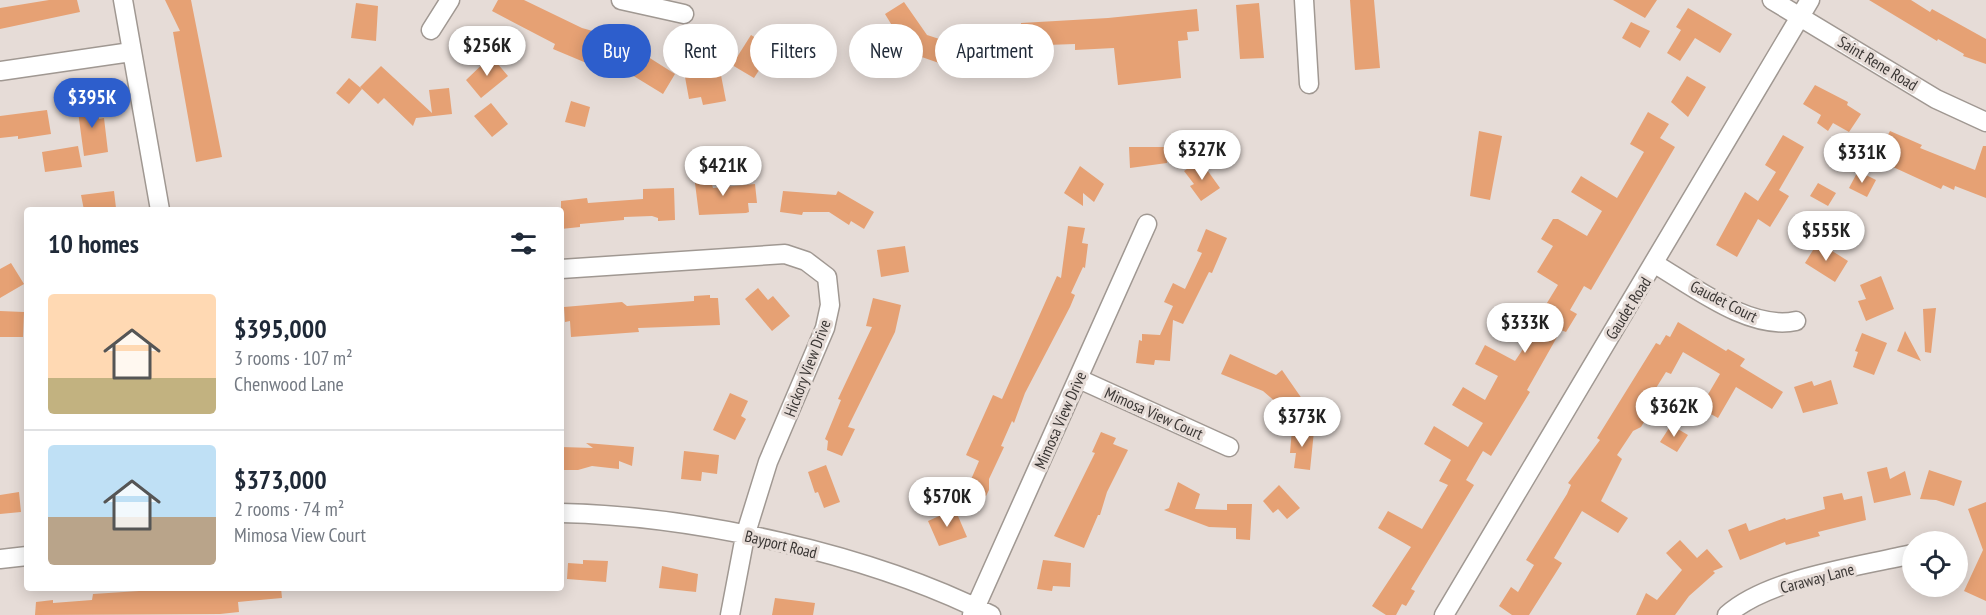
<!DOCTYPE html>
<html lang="en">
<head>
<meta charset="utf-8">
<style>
  :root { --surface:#fff; --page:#f2f2f3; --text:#1f2937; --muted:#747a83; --line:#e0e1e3; --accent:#2d5ecc }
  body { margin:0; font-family:"PT Sans Narrow",sans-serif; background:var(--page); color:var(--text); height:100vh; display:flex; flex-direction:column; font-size:22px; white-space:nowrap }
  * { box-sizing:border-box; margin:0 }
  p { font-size:20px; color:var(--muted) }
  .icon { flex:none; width:33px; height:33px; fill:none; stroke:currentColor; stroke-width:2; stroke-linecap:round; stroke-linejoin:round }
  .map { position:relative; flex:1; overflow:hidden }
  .details { position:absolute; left:24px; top:207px; width:540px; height:384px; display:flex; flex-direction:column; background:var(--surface); border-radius:6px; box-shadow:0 3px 15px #0003 }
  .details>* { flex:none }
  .top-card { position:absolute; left:582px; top:24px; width:570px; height:54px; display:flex; gap:12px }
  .tools { position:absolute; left:1902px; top:531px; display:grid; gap:12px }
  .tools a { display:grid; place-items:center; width:66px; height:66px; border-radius:50%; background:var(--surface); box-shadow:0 3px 15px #0003; font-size:30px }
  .price { position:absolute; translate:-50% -51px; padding:0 14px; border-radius:21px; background:#fff; color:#222; font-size:20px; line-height:39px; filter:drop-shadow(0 2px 3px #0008) }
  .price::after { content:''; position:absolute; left:50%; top:36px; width:18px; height:14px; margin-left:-9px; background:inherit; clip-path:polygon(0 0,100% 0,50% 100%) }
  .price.active { background:var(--accent); color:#fff }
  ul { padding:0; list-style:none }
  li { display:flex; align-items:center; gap:18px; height:150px; padding:0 24px }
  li+li { border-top:2px solid var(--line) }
  li span { display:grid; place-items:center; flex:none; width:168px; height:120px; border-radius:6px; color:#555 }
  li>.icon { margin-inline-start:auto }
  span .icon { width:72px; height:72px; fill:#fffc; stroke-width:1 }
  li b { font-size:26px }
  h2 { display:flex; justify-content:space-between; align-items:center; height:72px; padding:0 24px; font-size:26px }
  .chip { padding:0 21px; border-radius:27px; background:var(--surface); box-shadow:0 3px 15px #0003; font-size:21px; line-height:54px }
  .chip.active { background:var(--accent); color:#fff }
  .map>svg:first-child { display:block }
  .building { fill:#e6a174 }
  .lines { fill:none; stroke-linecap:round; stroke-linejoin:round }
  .street-casing { stroke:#a09892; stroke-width:21 }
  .street { stroke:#fff; stroke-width:18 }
  .labels { text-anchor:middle; stroke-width:6; stroke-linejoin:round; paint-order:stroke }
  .street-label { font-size:16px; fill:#3a3634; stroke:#e6dcd7 }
</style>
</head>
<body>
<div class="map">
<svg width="1986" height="615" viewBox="0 0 1986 615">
  <rect width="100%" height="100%" fill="#e6dcd7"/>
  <!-- building -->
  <path class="building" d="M49,0h28l3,12 -80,17v-21z
    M165,0h26l31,157 -26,5 -23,-130 7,-1z
    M498,0h26l58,28 53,15 -1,5 41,26 -12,20 -31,-19 -48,-13 -31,-13 2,-5 -63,-33z
    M1350,0h24l6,68 -25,2z
    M1613,0h44l-12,18z
    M1869,0h42l19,12 2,-3 54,30v25l-23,-8 1,-2 -26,-15 -1,2z
    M904,2l23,33 40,13 -8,22 -43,-15 -4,4 -6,-7 -21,22 -11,-10 25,-27 -14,-23z
    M356,3l22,3 -2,35 -25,-3z
    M1259,3l5,55 -24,1 -4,-54z
    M1688,8l44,26 -12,19 -25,-15 -15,23 -13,-8 14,-23 -5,-3z
    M1197,9l2,22 -12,1 1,8 -10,1 3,37 -63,7 -4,-37 -39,2v-6l-28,1 1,16 -15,1 -1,-13 -51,20 -9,-21 49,-18v-7l87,-5z
    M1631,22l19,9 -10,17 -18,-10z
    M774,28l18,11 -11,17 -9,-6 -18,28 -22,-13 19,-30 13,8z
    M491,56l17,20 -27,22 -15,-18z
    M381,66l51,47 -3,-23 20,-2 3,26 -36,4 -3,8 -29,-28 -6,6 -18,-17z
    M720,70l6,31 -23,4 -2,-8 -12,2 -4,-22z
    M1687,76l19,11 -18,30 -17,-15z
    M349,78l13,11 -13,15 -13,-11z
    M1815,85l33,17 -1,3 14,9 -12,18 -16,-9 -5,8 -11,-8 4,-8 -18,-11z
    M96,101l3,18 5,-1 4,34 -24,4 -7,-52z
    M571,101l19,6 -5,20 -20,-5z
    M491,103l17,21 -16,13 -18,-21z
    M47,110l4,24 -33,5v-3l-18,2v-22z
    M1648,112l21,12 -9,14 15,9 -84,143 -7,-4 -14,24 7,4 -11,18 -5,-2 -34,60 3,2 -39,64 -8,-5 -17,29 8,5 -63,104 4,2 -9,15 -4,-2 -6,11h-10l-14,-9 39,-59 -33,-19 10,-17 34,18 26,-44 -9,-4 12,-21 -27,-16 10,-18 34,21 15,-24 -31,-18 11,-18 22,13 13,-24 -23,-12 10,-19 30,16 28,-42 -4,-3 19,-31 -21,-13 16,-26 -12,-7 12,-20h5l29,17 15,-25 -31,-19 10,-16 36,22 27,-46 -14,-8z
    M1479,131l23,5 -12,64 -20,-4z
    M1890,131l32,14 -2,3 55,22 8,-24h3v52l-31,-12 -1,4 -11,-5 -2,4 -48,-22 3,-7 -17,-9z
    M1783,135l21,12 -25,43 10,6 -19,31 -12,-8 -21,38 -21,-12 29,-53 13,9 18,-29 -11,-7z
    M78,146l4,21 -37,5 -3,-20z
    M1129,147h37l1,16 -37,5z
    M1200,160l20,28 -19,13 -11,-15 4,-2 -10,-13z
    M1080,166l24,18 -10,18 -11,-9v13l-19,-13z
    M1858,171l18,9 -9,17 -18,-9z
    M709,174l4,14 42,-4 2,19h-9l1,9 -3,1 -47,2 -5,-40z
    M1818,183l18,10 -8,13 -18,-10z
    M674,188l1,32 -17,1v-3l-6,-2 -28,1v3l-44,4v3l-19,2v-28l26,-3 1,5 55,-4v-10z
    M114,191l2,17 -32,2 -3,-15z
    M783,191l53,4 2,-4 36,21 -10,17 -13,-8 -2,4 -20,-13h-26l-1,3 -22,-3z
    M1068,226l17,2 -3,15 6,1 -3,24 -2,-1 -12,26 4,2 -5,12 -45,86 -11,30 -2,-2 -11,25 3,1 -15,32v11l-11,22 -18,-7 19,-44 -13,-6 27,-60 9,4 55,-123 4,2z
    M1206,229l21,9 -15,35 -3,-1 -26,52 -10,-4 -3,41 -15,-1 -1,5 -18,-2 3,-23 3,1v-7l18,1 13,-29 -9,-4 9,-19 12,6 17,-36 -5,-2z
    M1818,242l30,19 -13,21 -30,-19z
    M905,246l4,26 -28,5 -4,-27z
    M11,263l13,21 -24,14v-29z
    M1881,276l13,33 -28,12 -8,-20 8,-2 -6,-14z
    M758,288l10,12 5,-4 17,20 -18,15 -27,-32z
    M710,295v3h8l2,27 -82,3 1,4 -68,5 -1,-16 -5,1 -1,-15 58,-5 5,4 27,-2 40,-3v-5z
    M873,298l28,7 -6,27 -47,95 7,2 -13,27 -15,-6 1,-9 -3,-2 16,-39 -3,-1 34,-72 -6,-1z
    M1936,308l-5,45 -6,-1 -2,-43z
    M0,311l24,1 -1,25h-23z
    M1678,322l48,29 2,-2 17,10 -5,7 43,26 -11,17 -36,-22 -18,31 -18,-10 20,-34 -37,-22 -12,22 -5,-2 -23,37 7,3 -9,15 -8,4 -16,24 5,4 -21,42 27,17 -10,15 -36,-22 -28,47 8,5 -33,52h-17l-13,-9 12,-19 7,5 16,-27 -8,-5 41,-66 4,-9 -3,-2 32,-43 -3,-2 59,-95 4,2 6,-10 4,2z
    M1905,331l16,30 -24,-10z
    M1862,333l25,10 -13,32 -21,-8 5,-15 -3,-1z
    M1230,354l46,21 6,-5 25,36 -14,11 -30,-26 -42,-17z
    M1831,380l7,24 -35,9 -9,-26 18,-6 2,5z
    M730,393l18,8 -7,15 5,3 -11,21 -22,-10z
    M1671,425l17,10 -11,17 -17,-10z
    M1292,429l22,2 -4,39 -16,-2 2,-15h-6z
    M1101,432l15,6 -3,6 15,6 -21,42 -7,23h-2l-14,33 -30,-12 41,-83 -3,-1z
    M586,443l48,4 -2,19 -13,-5v8l-27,-3 -14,4h-17v-23l32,1z
    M684,451l35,4 -2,19 -15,-2 -1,9 -20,-2z
    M826,465l14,37 -16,6 -6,-16 -3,1 -7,-21z
    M1887,467l3,12 15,-8 6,24 -37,8 -7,-31z
    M1929,470l33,11 -8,25 -18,-6 -16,-1z
    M1178,482l22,12 -5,15 32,1v-6h25l-2,36 -14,-1v-11l-27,-1 -45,-17 5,-2z
    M1279,485l21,23 -13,11 -9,-10 -5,4 -10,-12z
    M19,492l2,20 -21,2v-19z
    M1842,493l2,7 18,-4 4,24 -48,12 2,4 -34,9 -1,-3 -45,18 -12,-30 18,-7 3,8 36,-13 1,2 39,-11 -2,-12z
    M1986,502v99l-22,-10 19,-41 -15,-41z
    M955,509l12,28 -28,9 -11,-25z
    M1680,540l17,18 10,-9 16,18 -10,4 2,2 -26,23 -14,19h-39l10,-22 11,7 25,-30 -16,-17z
    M583,560l25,1 -2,21 -39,-3 1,-16 15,1z
    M1043,560l28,3 -1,24 -17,-1 -1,5 -15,-2z
    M662,566l36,8 -2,18 -37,-4z
    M185,588l1,2 95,-2 1,10 -44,4 1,10 -19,2 -185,1 1,-13 17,-2v3l39,-3 1,-6z
    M775,598l40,5 -2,12h-41z"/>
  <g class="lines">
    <!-- street casing -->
    <g class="street-casing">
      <path id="street" d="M123,0l37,210
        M621,0l63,14
        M1304,0l5,84
        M1772,0l164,99 50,23
        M431,30l19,-30
        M0,71l131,-19
        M1655,264c39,23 95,67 141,57
        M561,269l224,-15 21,7 21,16 3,28 -5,23 -57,134 -23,74 -15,79
        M1079,379l150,68
        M561,513c136,3 309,41 430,102
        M0,559l27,-3
        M972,615l175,-391
        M1444,615l366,-615
        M1727,615c41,-37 131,-48 185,-61"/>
    </g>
    <!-- street -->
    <use href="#street" class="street"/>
  </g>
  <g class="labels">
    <!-- street labels -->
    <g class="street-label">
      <text transform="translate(1878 63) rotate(31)" y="6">Saint Rene Road</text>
      <text transform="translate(1724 301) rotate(27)" y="6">Gaudet Court</text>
      <text transform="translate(1628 308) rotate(-58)" y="6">Gaudet Road</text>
      <text transform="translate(807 368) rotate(-69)" y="6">Hickory View Drive</text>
      <text transform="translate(1154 413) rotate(24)" y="6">Mimosa View Court</text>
      <text transform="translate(1060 420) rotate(-66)" y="6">Mimosa View Drive</text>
      <text transform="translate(781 544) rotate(14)" y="6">Bayport Road</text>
      <text transform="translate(1817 578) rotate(-15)" y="6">Caraway Lane</text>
    </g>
  </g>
</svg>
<div class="tools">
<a><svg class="icon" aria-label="locate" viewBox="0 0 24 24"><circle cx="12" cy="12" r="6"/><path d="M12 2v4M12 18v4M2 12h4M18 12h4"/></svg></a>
</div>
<b class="price" style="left:487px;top:77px">$256K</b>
<b class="price active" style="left:92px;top:129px">$395K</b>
<b class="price" style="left:1202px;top:181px">$327K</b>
<b class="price" style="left:1862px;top:184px">$331K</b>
<b class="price" style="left:723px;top:197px">$421K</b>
<b class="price" style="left:1826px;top:262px">$555K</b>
<b class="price" style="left:1525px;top:354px">$333K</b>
<b class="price" style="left:1674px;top:438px">$362K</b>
<b class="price" style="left:1302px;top:448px">$373K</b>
<b class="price" style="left:947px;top:528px">$570K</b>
<div class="top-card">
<a class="chip active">Buy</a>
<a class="chip">Rent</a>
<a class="chip">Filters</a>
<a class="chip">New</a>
<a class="chip">Apartment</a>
</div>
<section class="details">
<h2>10 homes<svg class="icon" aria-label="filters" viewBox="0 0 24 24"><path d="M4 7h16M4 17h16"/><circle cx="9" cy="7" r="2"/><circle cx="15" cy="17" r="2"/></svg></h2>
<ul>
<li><span style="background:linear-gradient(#ffd9b3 70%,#c2b280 0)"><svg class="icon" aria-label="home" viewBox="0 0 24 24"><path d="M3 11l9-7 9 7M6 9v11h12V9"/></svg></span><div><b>$395,000</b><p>3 rooms · 107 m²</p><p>Chenwood Lane</p></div></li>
<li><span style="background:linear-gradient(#bfe0f5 60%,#b9a48a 0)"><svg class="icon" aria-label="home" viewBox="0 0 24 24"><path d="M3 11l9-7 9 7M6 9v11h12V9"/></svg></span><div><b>$373,000</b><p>2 rooms · 74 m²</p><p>Mimosa View Court</p></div></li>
</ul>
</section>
</div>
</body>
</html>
